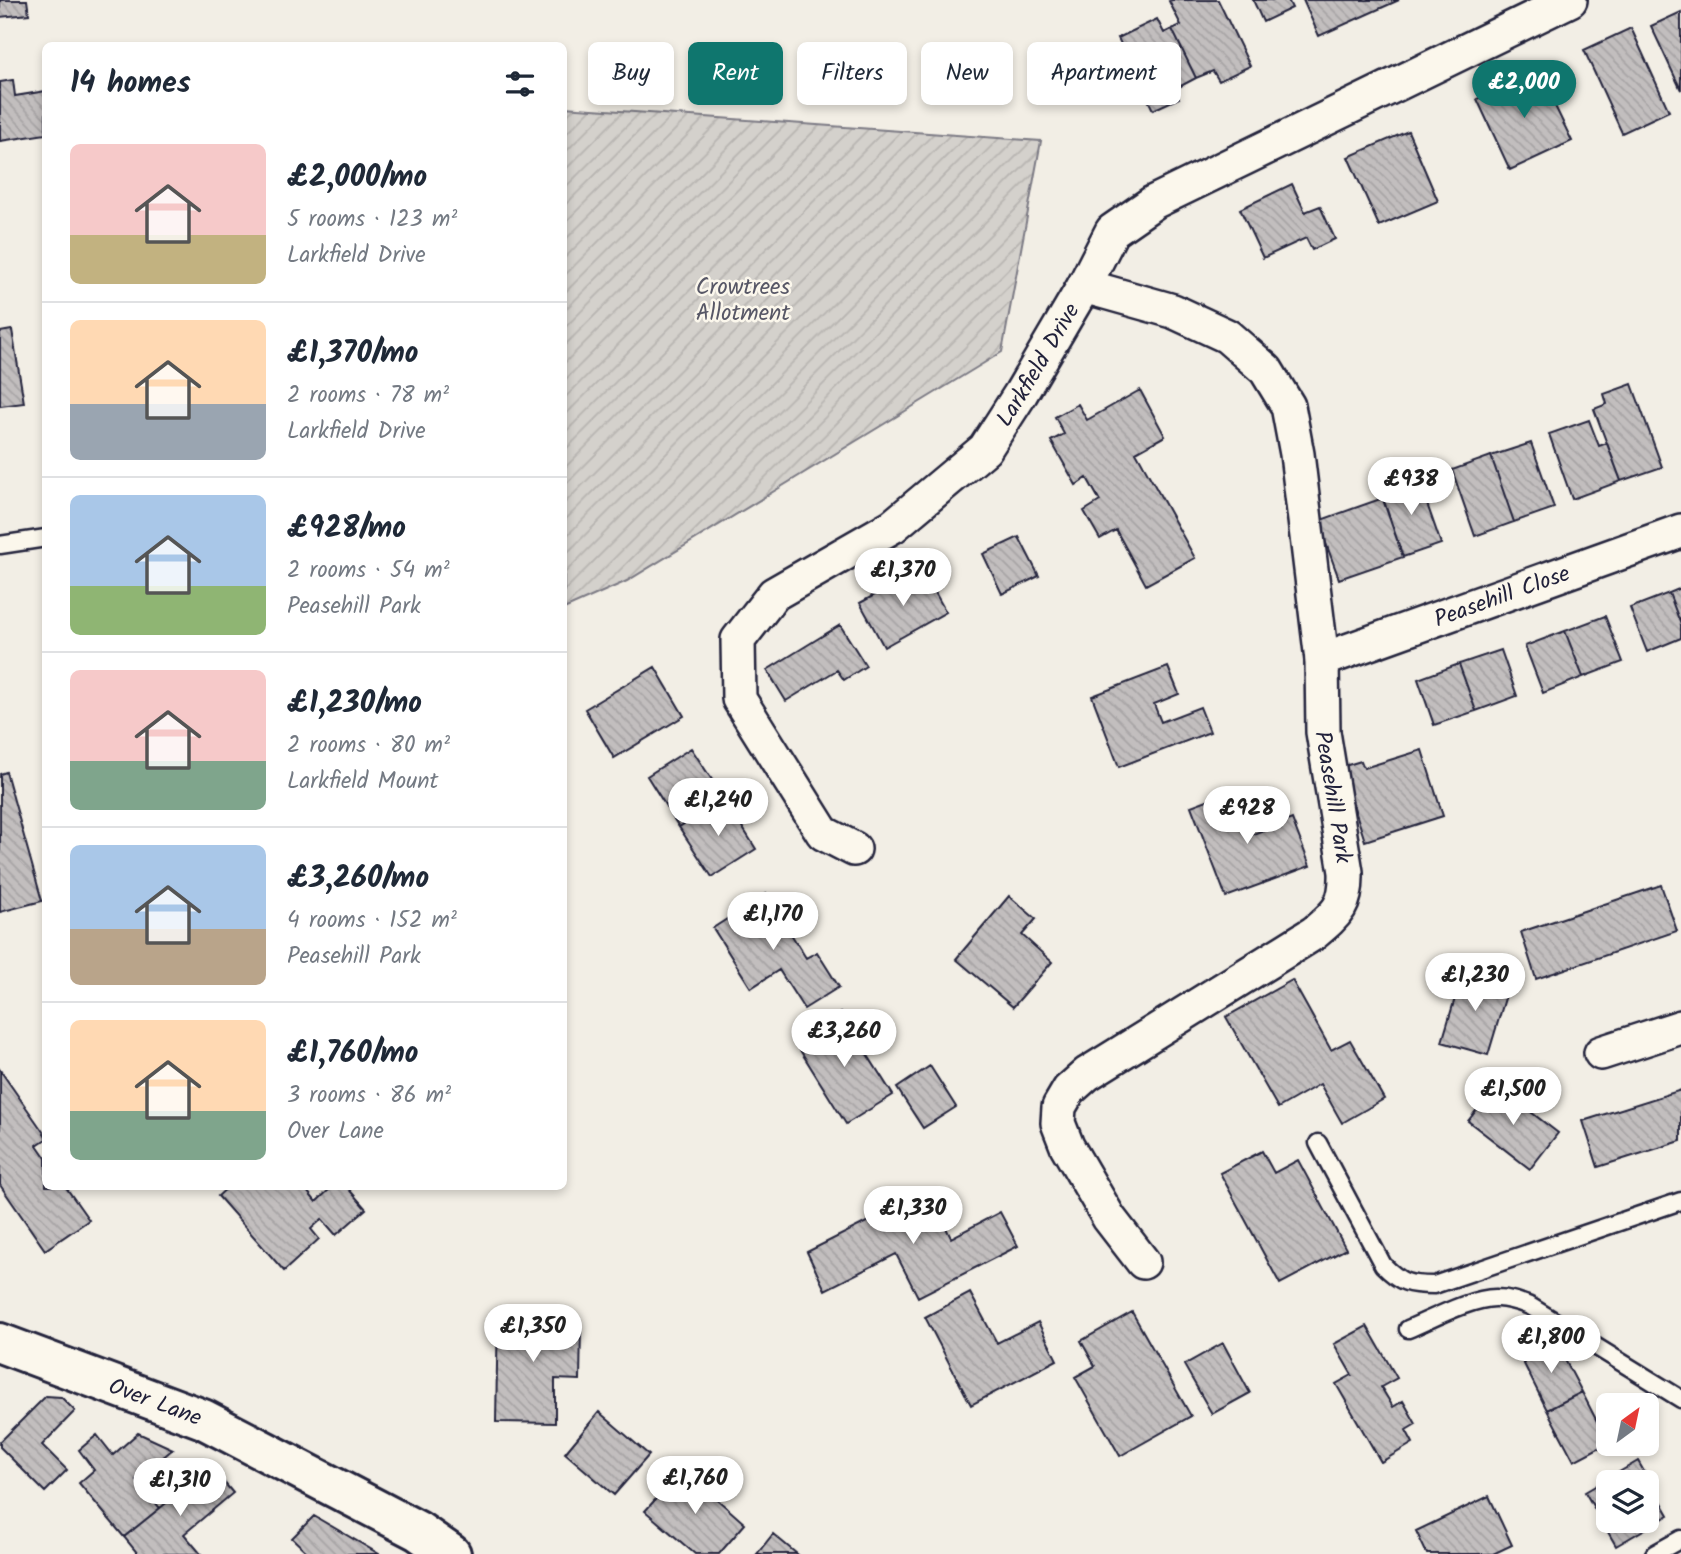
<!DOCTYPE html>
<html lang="en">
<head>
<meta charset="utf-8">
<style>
  :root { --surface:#fff; --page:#f6f6f7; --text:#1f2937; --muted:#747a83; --line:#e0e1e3; --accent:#0f766e }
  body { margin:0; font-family:Kalam,sans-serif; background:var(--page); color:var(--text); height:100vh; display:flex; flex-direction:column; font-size:26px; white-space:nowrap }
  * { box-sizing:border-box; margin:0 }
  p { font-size:23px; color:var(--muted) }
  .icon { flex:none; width:38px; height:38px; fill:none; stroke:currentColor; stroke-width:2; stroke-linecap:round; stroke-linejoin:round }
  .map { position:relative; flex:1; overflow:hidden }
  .drawer { position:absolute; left:42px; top:42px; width:525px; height:1148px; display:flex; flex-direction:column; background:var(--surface); border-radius:10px; box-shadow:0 4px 10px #0003 }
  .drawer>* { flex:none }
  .banner { position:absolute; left:588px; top:42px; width:665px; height:63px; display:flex; gap:14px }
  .needle { width:46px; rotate:33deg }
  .controls { position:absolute; left:1596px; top:1393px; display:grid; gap:14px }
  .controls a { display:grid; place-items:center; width:63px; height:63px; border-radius:10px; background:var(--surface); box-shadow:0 4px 10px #0003; font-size:35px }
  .price { position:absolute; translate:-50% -60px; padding:0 16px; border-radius:24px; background:#fff; color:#222; font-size:23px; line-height:46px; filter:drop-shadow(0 2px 4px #0008) }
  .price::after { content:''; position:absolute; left:50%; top:42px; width:21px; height:16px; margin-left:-10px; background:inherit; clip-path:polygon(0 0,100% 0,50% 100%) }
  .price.active { background:var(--accent); color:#fff }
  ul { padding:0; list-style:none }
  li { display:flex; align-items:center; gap:21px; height:175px; padding:0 28px }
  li+li { border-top:2px solid var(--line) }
  li span { display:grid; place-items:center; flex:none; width:196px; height:140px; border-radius:10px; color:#555 }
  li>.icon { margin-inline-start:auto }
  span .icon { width:84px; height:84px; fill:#fffc; stroke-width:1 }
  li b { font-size:30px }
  h2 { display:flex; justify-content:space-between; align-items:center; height:84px; padding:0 28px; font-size:30px }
  .pill { padding:0 24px; border-radius:10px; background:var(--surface); box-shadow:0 4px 10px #0003; font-size:24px; line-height:63px }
  .pill.active { background:var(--accent); color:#fff }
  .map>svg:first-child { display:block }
  .garden { fill:url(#garden-furrows); stroke:#7b7a84; stroke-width:2 }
  .building { fill:url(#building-back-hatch); stroke:#22223b; stroke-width:2; fill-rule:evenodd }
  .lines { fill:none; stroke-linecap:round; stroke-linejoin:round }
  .service-casing { stroke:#22223b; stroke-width:21 }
  .minor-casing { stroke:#22223b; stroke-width:38 }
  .tertiary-casing { stroke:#22223b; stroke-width:44 }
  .service { stroke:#fbf7ec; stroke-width:16 }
  .minor { stroke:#fbf7ec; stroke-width:33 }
  .tertiary { stroke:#fbf7ec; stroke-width:38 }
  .labels { text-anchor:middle; stroke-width:5; stroke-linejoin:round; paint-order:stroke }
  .park-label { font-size:23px; fill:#575766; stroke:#fbf7ec }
  .street-label { font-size:23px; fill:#22223b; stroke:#fbf7ec }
</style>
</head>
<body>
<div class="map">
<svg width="1681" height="1554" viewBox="0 0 1681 1554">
  <defs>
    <pattern id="garden-furrows" width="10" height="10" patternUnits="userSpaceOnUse" patternTransform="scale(1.75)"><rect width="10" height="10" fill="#d4d1cc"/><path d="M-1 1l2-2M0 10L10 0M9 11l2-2" fill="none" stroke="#b6b3b0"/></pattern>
    <pattern id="building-back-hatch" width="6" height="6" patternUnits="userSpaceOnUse" patternTransform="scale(1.75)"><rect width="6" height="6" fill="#c2bebe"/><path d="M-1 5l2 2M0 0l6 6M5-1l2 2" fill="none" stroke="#a6a3a4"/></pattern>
  </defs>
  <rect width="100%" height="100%" fill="#f2eee5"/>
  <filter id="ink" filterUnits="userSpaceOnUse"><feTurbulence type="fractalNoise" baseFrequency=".0143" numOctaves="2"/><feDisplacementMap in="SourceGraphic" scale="14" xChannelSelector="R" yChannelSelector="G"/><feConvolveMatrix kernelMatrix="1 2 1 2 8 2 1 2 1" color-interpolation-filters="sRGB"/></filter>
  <g filter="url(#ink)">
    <!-- garden -->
    <path class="garden" d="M564,107l477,34 -39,211 -375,229 -63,28z"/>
    <!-- building -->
    <path class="building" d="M0,0h27l2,14 -29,3z
      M1172,0h46l32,66 -31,15 -6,-10 -17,7 -24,-49 9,-4 -12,-24z
      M1253,0h35l4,8 -29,14z
      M1303,0h96l-80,36z
      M1681,12v78l-30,-64z
      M1157,19l7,14 8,-4 24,49 -21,11 4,9 -26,12 -35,-72z
      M1631,28l38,83 -47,22 -38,-83z
      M1538,71l34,70 -62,29 -33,-71z
      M13,80l2,16 31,-5v43l-46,7v-59z
      M1408,131l30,70 -59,25 -31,-69z
      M1292,184l13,28 15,-6 15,33 -23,11 -6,-12 -43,20 -23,-49z
      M12,330l12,73 -24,3v-74z
      M1632,384l30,83 -41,14 -27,-72 13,-5 -3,-10z
      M1140,390l25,46 -29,16 59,106 -49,27 -30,-55 -16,9 -16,-28 16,-10 -13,-23 -11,7 -25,-44 13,-7 -9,-17 23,-13 9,16z
      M1589,420l10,26 8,-3 14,38 -49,18 -23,-65z
      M1531,443l23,65 -40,14 -23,-66z
      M1491,456l23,66 -39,14 -23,-66z
      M1418,478l23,66 -38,13 -23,-66z
      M1383,498l20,59 -64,22 -21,-58z
      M1019,537l20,39 -37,18 -19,-40z
      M922,569l24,43 -62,35 -24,-44z
      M1681,588v37l-12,-32z
      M1669,593l12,32v13l-34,14 -17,-44z
      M1605,616l18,46 -40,15 -18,-46z
      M840,625l26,41 -22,14 -7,-10 -51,31 -19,-31z
      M1565,631l18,46 -40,16 -18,-47z
      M1501,650l16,46 -41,15 -17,-47z
      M1459,664l17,47 -42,14 -16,-46z
      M655,667l29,49 -70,42 -29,-49z
      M1168,667l11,27 -25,10 7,18 39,-15 10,25 -91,35 -27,-71z
      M691,748l33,50 -45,29 -32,-51z
      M1422,750l21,66 -78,25 -24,-74 20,-6 3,7z
      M6,772l36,129 -42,11v-138z
      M1231,791l17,45 44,-17 18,47 -84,31 -35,-91z
      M724,798l32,51 -44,28 -33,-50z
      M1661,885l16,46 -141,48 -15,-47z
      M766,894l40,64 11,-6 22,35 -35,22 -25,-39 -28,18 -38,-60z
      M1009,896l27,23 -14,16 30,27 -39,45 -57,-48z
      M1463,971l46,14 -21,70 -46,-13z
      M1292,980l39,70 19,-10 34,59 -42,24 -22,-39 -42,24 -52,-91z
      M841,1013l52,82 -47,29 -51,-82z
      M930,1066l26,41 -33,21 -26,-40z
      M0,1070l46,66v3l-9,6 9,13v28h19l24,34 -44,30 -45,-65z
      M1496,1085l62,48 -28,36 -62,-48z
      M1681,1090v51l-83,26 -15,-46z
      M1262,1151l12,22 24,-13 48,89 -66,35 -60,-111z
      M229,1186h74l13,16 17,-16h13l20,23 -30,26 -14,-16 -11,10 8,10 -35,32 -66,-75z
      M928,1191l23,47 49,-26 18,34 -100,51 -22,-43 -71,36 -18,-38z
      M970,1293l27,50 41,-21 19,38 -86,45 -46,-88z
      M498,1308l50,1 -1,18h34l-1,53 -25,-1v44l-59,-1z
      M1132,1312l59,104 -71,40 -45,-79 20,-11 -14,-25z
      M1367,1326l30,52 -16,9 12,20 10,-6 13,23 -10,6 7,13 -32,19 -45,-78 16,-9 -18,-31z
      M1555,1341l27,51 -35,18 -26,-52z
      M1223,1343l27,50 -38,21 -28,-49z
      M1582,1392l26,51 -34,18 -27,-51z
      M46,1396l15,1 14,14 -33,34 25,25 -22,22 -45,-45v-5z
      M599,1412l50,43 -35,40 -49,-42z
      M138,1433l35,16 -37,31 24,28 -36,29 -45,-54 15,-13 -15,-20 18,-15 16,20z
      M1638,1461l31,54 -53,31 -31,-54zM1608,1482h39v39h-39z
      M211,1467l22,26 -49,41 17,20h-63l-14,-17z
      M683,1469l62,55 -26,30h-24l-50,-43z
      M1489,1496l23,49 -19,9h-66l-11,-23z
      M314,1516l65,38h-70l-17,-16z
      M773,1534l24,20h-40z"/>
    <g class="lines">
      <!-- service casing -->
      <g class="service-casing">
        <path id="service" d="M0,545l46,-7
          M1318,1143l65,122c18,18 25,20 51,20l247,-84
          M1408,1329c24,-10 65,-32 89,-31 12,0 22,4 33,8l151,93
          M1654,1554l27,-15"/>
      </g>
      <!-- minor casing -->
      <g class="minor-casing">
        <g id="minor">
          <path id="s1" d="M1084,286l89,25 54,25 39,34 22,36 9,48 25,206 1,72 23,140c1,33 -8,41 -32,61l-227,141 -18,16 -10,17 -1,16 9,23 42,72 34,44"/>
          <path id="s2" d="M1322,660l359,-129"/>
          <path id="s3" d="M854,849l-31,-16 -84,-134 -1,-59 36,-46 119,-68 92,-77 36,-56 63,-107 28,-55 42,-29 416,-202"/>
          <path d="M1601,1053l80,-26"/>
        </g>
      </g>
      <!-- tertiary casing -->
      <g class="tertiary-casing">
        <g id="tertiary">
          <path id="s4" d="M0,1343l203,76 215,112 33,23"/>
        </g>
      </g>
      <!-- service -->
      <use href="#service" class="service"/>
      <!-- minor -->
      <use href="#minor" class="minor"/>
      <!-- tertiary -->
      <use href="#tertiary" class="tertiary"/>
    </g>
  </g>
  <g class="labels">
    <!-- park labels -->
    <g class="park-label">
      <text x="743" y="294">Crowtrees<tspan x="743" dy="26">Allotment</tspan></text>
    </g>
    <!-- street labels -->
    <g class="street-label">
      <text dy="8" stroke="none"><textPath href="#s3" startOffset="667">Larkfield Drive</textPath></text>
      <text dy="8" stroke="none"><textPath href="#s2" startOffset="191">Peasehill Close</textPath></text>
      <text dy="8" stroke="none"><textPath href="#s1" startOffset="640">Peasehill Park</textPath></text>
      <text dy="8" stroke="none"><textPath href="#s4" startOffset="166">Over Lane</textPath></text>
    </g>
  </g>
</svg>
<div class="controls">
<a><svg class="needle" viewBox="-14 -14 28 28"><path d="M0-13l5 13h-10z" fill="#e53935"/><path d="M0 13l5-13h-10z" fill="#747a83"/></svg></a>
<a><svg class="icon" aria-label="layers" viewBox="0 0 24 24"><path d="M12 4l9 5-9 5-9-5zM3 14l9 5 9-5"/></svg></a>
</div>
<b class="price active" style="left:1524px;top:120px">£2,000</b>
<b class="price" style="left:1411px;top:517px">£938</b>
<b class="price" style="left:903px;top:608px">£1,370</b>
<b class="price" style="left:718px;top:838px">£1,240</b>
<b class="price" style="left:1247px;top:846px">£928</b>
<b class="price" style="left:773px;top:952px">£1,170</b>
<b class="price" style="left:1475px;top:1013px">£1,230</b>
<b class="price" style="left:844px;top:1069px">£3,260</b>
<b class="price" style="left:1513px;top:1127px">£1,500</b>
<b class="price" style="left:913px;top:1246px">£1,330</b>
<b class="price" style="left:533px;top:1364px">£1,350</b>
<b class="price" style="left:1551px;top:1375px">£1,800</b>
<b class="price" style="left:695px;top:1516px">£1,760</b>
<b class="price" style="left:180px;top:1518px">£1,310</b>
<div class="banner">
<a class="pill">Buy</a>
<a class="pill active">Rent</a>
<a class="pill">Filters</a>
<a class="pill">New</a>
<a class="pill">Apartment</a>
</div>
<section class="drawer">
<h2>14 homes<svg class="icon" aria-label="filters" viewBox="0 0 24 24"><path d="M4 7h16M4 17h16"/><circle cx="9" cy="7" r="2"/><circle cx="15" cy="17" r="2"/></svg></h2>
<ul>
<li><span style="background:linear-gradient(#f6c9c9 65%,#c2b280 0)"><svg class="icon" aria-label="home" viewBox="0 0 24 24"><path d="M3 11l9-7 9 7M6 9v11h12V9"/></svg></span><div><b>£2,000/mo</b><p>5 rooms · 123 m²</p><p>Larkfield Drive</p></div></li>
<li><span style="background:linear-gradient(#ffd9b3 60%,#9aa5b1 0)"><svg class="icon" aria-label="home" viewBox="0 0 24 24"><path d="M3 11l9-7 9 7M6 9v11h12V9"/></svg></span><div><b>£1,370/mo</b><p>2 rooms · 78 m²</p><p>Larkfield Drive</p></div></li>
<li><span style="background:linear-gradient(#a9c7e8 65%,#8fb573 0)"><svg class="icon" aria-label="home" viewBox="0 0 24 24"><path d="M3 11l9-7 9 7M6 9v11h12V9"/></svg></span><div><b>£928/mo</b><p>2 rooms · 54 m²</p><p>Peasehill Park</p></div></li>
<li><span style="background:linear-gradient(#f6c9c9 65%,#7fa58c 0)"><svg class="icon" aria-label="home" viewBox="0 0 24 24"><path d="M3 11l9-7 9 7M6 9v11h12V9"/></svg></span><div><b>£1,230/mo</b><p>2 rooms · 80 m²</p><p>Larkfield Mount</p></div></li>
<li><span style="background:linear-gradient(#a9c7e8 60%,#b9a48a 0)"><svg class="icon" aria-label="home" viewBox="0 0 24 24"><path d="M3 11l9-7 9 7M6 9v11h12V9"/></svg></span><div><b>£3,260/mo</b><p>4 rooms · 152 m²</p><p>Peasehill Park</p></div></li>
<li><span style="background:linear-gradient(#ffd9b3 65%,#7fa58c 0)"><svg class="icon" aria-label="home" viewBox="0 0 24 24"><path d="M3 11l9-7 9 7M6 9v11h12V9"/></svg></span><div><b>£1,760/mo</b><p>3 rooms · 86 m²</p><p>Over Lane</p></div></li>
</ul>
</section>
</div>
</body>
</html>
